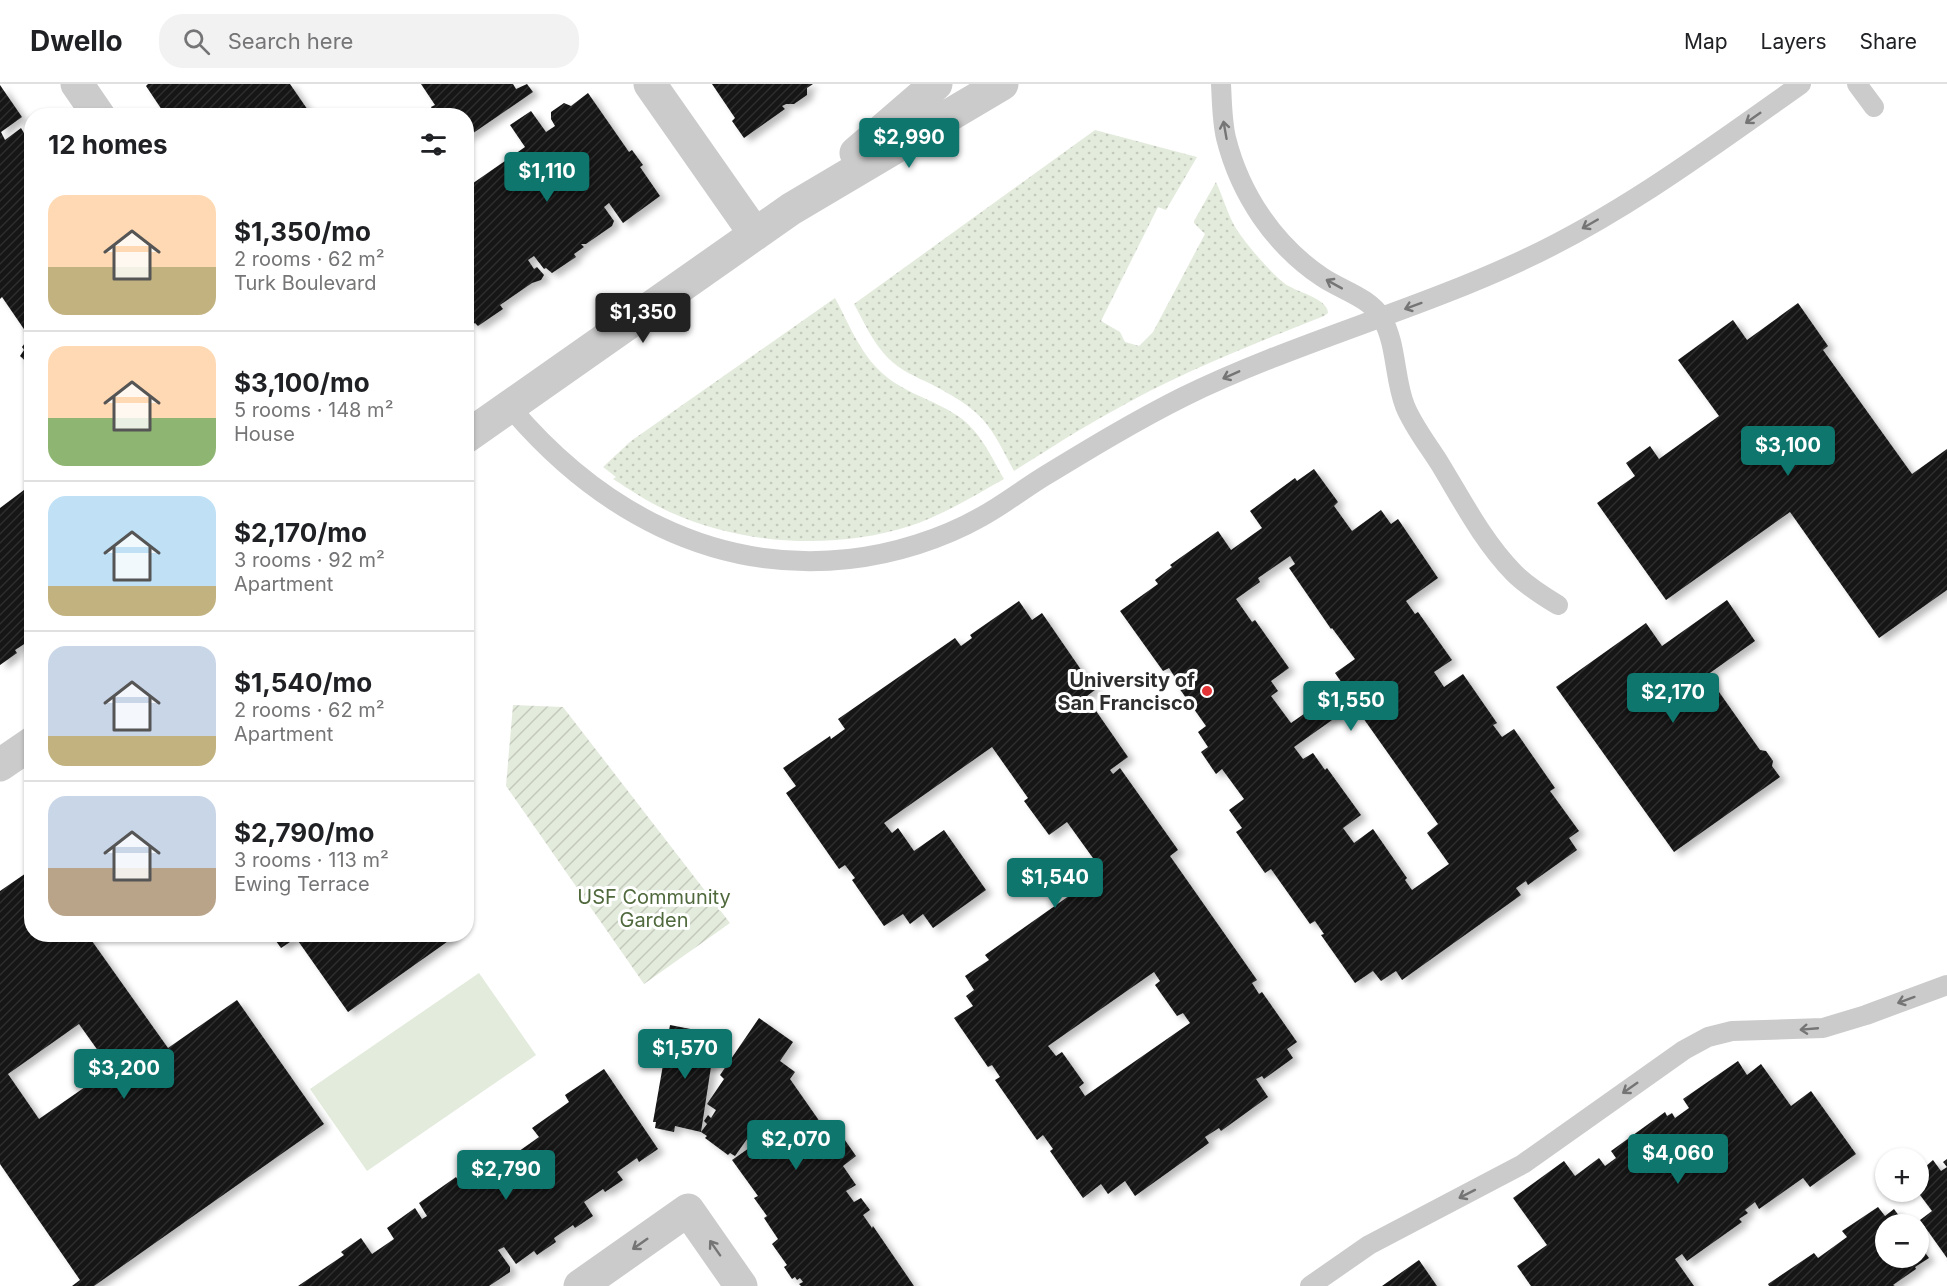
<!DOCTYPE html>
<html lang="en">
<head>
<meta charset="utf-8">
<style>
  :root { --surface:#fff; --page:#f2f2f2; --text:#202124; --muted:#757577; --line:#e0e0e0; --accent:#0f766e }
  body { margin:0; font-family:Inter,sans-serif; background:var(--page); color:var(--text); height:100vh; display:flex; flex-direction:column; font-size:22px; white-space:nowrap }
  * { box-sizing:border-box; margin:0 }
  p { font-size:20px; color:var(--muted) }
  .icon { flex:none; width:33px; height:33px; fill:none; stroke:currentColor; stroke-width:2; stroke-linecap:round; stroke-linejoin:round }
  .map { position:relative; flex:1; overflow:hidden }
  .side { position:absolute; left:24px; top:24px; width:450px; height:834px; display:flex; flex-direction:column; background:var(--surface); border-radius:24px; box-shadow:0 2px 4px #0004 }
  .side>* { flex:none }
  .fabs { position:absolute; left:1875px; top:1064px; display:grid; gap:12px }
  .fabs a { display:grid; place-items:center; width:54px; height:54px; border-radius:50%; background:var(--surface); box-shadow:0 2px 4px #0004; font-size:30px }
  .price { position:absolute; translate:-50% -51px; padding:0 14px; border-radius:6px; background:var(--accent); color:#fff; font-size:20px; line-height:39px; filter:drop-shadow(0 2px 3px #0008) }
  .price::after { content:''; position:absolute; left:50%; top:36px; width:18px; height:14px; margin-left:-9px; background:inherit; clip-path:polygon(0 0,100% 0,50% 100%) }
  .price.active { background:#222; color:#fff }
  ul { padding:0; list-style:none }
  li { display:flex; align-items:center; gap:18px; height:150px; padding:0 24px }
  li+li { border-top:2px solid var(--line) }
  li span { display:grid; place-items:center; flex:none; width:168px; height:120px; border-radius:18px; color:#555 }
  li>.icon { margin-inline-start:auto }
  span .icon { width:72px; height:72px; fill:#fffc; stroke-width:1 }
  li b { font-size:26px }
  h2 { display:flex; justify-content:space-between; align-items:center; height:72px; padding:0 24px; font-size:26px }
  header { display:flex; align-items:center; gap:36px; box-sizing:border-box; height:84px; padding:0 30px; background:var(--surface); border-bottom:2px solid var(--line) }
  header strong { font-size:28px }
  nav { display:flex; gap:33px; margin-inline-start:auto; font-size:21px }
  .search { width:420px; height:54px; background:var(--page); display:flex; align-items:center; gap:15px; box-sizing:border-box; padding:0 21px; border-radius:24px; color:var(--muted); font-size:22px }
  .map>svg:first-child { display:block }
  .grass { fill:url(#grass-dots) }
  .garden { fill:url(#garden-furrows) }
  .pitch { fill:#e3ebdc }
  .building { fill:url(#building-hatch); fill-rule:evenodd; filter:url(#shadow) }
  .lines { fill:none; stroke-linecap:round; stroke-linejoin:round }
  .service { stroke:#cbcbcb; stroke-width:20 }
  .minor { stroke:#cbcbcb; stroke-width:33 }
  .tertiary { stroke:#cbcbcb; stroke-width:33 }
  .oneway { stroke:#757575 }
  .poi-dot { fill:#e23337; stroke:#fff; stroke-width:2 }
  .labels { text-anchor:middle; stroke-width:6; stroke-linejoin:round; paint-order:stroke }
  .poi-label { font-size:20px; font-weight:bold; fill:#2e2e2e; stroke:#fff; text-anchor:end }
  .park-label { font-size:20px; fill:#4f693c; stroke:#fff }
</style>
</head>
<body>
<header>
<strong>Dwello</strong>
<div class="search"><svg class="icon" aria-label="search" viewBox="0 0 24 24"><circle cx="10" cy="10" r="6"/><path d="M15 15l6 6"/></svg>Search here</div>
<nav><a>Map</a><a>Layers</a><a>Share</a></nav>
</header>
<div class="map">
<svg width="1947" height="1202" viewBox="0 0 1947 1202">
  <defs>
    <pattern id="grass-dots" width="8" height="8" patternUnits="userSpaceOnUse" patternTransform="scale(1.5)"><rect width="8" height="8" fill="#e3ebdc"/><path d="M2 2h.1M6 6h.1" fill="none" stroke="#c3cabd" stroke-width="1.8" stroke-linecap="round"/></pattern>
    <pattern id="garden-furrows" width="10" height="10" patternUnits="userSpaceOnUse" patternTransform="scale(1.5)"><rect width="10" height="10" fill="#e3ebdc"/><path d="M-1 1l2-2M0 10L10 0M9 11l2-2" fill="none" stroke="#c3cabd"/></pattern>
    <pattern id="building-hatch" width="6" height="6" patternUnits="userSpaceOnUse" patternTransform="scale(1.5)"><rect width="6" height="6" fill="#151515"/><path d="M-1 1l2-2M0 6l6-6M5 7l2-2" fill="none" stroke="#2f2f2f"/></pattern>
    <filter id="shadow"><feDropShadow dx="6" dy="4" stdDeviation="3" flood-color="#0004"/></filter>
  </defs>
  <rect width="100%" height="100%" fill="#fff"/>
  <!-- grass -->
  <path class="grass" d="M1095,46l102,27 -31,53 -8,-3 -57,114 19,11 5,10 14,4 14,-14 52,-98 -11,-11v-2l22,-39c7,15 12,34 21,48 10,15 32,41 47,53 11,9 44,15 44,30l-4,3c-73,29 -145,57 -213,96 -33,18 -65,39 -97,59 -26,-51 -32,-60 -83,-87 -15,-7 -31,-14 -43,-26 -15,-15 -24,-36 -34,-54z
    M835,214c13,24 25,55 46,74 22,21 52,27 77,44 22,15 33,40 46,63 -30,17 -61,36 -94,47 -75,24 -166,19 -238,-13 -21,-9 -40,-22 -59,-34l3,-2 -13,-10 28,-26z"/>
  <!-- garden -->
  <path class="garden" d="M513,621l50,2 167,216 -86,61 -138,-198z"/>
  <!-- pitch -->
  <path class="pitch" d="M479,889l57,82 -169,116 -57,-82z"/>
  <!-- building -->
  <path class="building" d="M148,0h142l22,32h-114l-5,-8 -11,8h-16l-20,-30z
    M421,0h92l3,5 11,-5 6,8 -67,46v-22h-30l-5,-9 4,-2z
    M712,0h101l-6,4v7l-13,9h-8l-4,2 3,3 -41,29 -12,-17 3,-3z
    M0,1l22,32 -21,15 4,8 16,-12 3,5 4,-1 4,4v30l-5,3 3,5 2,-1v194l-12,-11 4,-6 -2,-3 6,-8 -1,-2 1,-2 -26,-38 -2,2z
    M588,9l41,59 3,-2 11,15 -3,2 20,29 -37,27 -14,-20 -5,4 10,14 -2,5 -26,18h-5l3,3 -10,7 2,3 -24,16 -6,-5 -2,1 -10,-13 -6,4 6,9 3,-2 7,8 -3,5 -9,3 -32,22 3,4 -25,17 -3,-3 -3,2 -6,-8v-129l59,-41 -15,-22 21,-14 15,21 9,-6 -4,-7v-7l13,-9 7,3z
    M1798,219l30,43 -5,4 89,124 35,-25v141l-68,48 -89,-126 -124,88 -69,-97 38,-27 -9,-13 24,-17 9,13 60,-43 -41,-56 55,-40 14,20z
    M1314,385l24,33 -4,4 18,25 29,-21 10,14 7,-5 40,59 -32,23 9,13 3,-2 34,48 -18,12 10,15 19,-13 34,49 -4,2 9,12 12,-8 41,59 -5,3 29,40 -10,7 8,12 -49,35 -2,-4 -10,7 5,7 -119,85 -6,-9 -15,10 -8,-10 -18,12 -34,-48 3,-1 -9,-13 -5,3 -39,-55 -6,4 -29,-41 6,-4 -13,-18 15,-11 -22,-30 -6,5 -15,-22 7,-5 -10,-15 8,-6 -32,-45 2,-2 -7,-11 -6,3 -43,-60 38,-27 -3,-4 17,-13 -2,-2 48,-34 13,19 31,-22 -12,-17 45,-33 2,3zM1290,472l5,8 -6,4 42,61 1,-1 23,31 -20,14 9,13 -53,37 -20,-27 7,-5 -7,-10 18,-13 -34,-48 -3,2 -16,-23 24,-17 -2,-4zM1356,619l7,11 -2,1 77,109 -11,9 22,31 -37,26 -7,-10 2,-2 -34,-49 -19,14 -11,-15 18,-13 -34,-47 -2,2 -12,-17 -10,6 -9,-12z
    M32,400v155l-17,11 2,3 -17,12v-157z
    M1727,516l28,41 -48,34 53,75 6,1 7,10 -1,5 8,11 -106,75 -118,-165 90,-64 16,23z
    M1019,517l13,19 10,-7 53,77 -12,9 8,11 3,-2 34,49 -18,13 3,4 7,-6 56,79 2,3 -8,6 87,124 -5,3 7,11 3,-2 35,50 -10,7 6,9 -29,21 -2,-3 -6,3 12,18 -47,34 -2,-3 -14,9 4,6 -74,53 -10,-15 -17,13 -7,-10 -18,14 -33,-47 3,-2 -10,-14 -6,5 -42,-60 5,-3 -8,-12 -4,2 -34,-49 19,-12 -7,-10 8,-6 -9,-14 24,-16 -4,-5 118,-83 -36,-50 -18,13 -25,-34 4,-3 -36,-51 -108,76 8,10 6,-5 16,23 30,-21 42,60 -53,38 -10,-14 -13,10 -7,-10 -19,12 -32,-46 3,-2 -10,-13 -6,4 -53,-76 10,-7 -13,-18 47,-32 1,3 14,-10 -7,-10 117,-81 6,8 11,-8 -2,-3zM1154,888l6,9 -5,4 22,31 6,-3 7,10 -105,73 -6,-9 5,-4 -22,-31 -6,4 -8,-10z
    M32,785v65h55l81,114 69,-48 87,124 -230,162h-22l8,-6 -80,-116v-273zM79,940l32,45 -72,50 -31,-45z
    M271,850h181l2,3 -106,75 -52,-74 -15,10z
    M759,934l34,24 -13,19 15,11 -5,7 44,63 8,-6 14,20 -13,10 13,19 -10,6 8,11 7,-4 9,12 -7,5 9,13 1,-2 41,60h-113l-2,-2 4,-2 -3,-4 -3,2 -2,-3 -3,2 -8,-12 3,-2 -15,-21 6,-5 -14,-21 3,-2 -13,-18 4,-2 -26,-36 20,-14 -5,-7 -12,17 -5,-3 -2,2 -23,-17 2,-2 -6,-4 6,-8 -3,-3 4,-6 3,3 5,-8 -9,-6 17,-25 -4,-4z
    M670,941l46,9 -15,98 -26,-6 -1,6 -19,-4 1,-6h-3z
    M1738,977l9,14 14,-11 30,42 20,-15 45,63 -46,33 -7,-9 -44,31 -4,-7 -10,8 3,3 -9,6 3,3 -55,39 -5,-7 -7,5 19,27h-163l-14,-20 30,-21 -34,-47 51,-37 11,15 24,-18 6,8 11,-8 -5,-7 54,-39 2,4 5,-3 3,5 14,-10 -6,-9z
    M604,985l54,80 -19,13 -2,-4 -20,14 6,8 -18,12 -2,-3 -19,13 9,14 -18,12 -2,-3 -19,13 2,4 -19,13 -3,-4 -18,13 -12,-17 -6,3 12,17v5l-21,14h-191l46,-31 -3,-3 20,-14 11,16 22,-15 -7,-11 28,-20 7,11 5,-3 -8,-13 37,-26 8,12 4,-3 -6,-9 30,-20 6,9 41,-29 -7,-9 37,-26 -4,-7z
    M1947,1075v99l-27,-38 12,-9 -15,-20 4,-5 -3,-6 10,-7 -4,-5 9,-8 8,11 6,-4 -4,-5z
    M1878,1123l7,9 9,-7 11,15h-19v33h32v-14l11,15 -14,9 1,2 -23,16 2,1h-126l-1,-2 46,-31 4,5 29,-21 -5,-6z
    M1419,1176l18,26h-55z"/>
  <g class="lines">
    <!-- service -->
    <path class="service" d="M1221,0c1,18 1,37 5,54 14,56 48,107 96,139 19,13 47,20 60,41 15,27 12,60 23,88 8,20 23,39 35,58 23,38 43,77 74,109 13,13 29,23 44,32
      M1857,0l17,23
      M510,323c86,102 202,167 339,152 45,-5 93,-20 132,-42 22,-12 41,-27 62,-40 46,-28 92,-56 140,-80 110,-54 229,-85 340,-137 99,-46 189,-113 278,-176
      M1310,1202l59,-41 154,-81 161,-114 24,-13 24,-6 91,-3 43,-13 81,-30"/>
    <!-- minor -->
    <path class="minor" d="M77,0l22,32
      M650,0l105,150
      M580,1202l108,-76 53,76"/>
    <!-- tertiary -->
    <path class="tertiary" d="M856,69l80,-69
      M466,353l325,-228 211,-125
      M0,681l32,-22"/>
  </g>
  <!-- one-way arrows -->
  <defs><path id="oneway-shaft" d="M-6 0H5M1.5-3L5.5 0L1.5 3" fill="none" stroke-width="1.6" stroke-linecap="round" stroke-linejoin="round" transform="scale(1.5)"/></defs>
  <g class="oneway">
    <use href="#oneway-shaft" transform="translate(1753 34) rotate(145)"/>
    <use href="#oneway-shaft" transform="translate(1225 46) rotate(-100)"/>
    <use href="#oneway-shaft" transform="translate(1590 140) rotate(150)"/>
    <use href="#oneway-shaft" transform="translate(1334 200) rotate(-151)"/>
    <use href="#oneway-shaft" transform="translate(1413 222) rotate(160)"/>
    <use href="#oneway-shaft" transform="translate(1231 291) rotate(156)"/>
    <use href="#oneway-shaft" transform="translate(1906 916) rotate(160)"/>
    <use href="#oneway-shaft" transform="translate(1809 945) rotate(175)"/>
    <use href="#oneway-shaft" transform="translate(1630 1004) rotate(145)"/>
    <use href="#oneway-shaft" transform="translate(1467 1110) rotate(153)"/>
    <use href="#oneway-shaft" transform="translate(640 1160) rotate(145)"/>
    <use href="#oneway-shaft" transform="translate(715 1164) rotate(-125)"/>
  </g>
  <!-- markers -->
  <circle class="poi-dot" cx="1207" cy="607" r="6"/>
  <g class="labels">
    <!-- poi labels -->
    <g class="poi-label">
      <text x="1195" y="603">University of<tspan x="1195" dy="23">San Francisco</tspan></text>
    </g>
    <!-- park labels -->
    <g class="park-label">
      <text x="654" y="820">USF Community<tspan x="654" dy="23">Garden</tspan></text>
    </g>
  </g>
</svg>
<div class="fabs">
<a>+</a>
<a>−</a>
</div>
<b class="price" style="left:909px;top:85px">$2,990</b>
<b class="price" style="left:547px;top:119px">$1,110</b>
<b class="price active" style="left:643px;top:260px">$1,350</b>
<b class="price" style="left:1788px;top:393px">$3,100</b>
<b class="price" style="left:1673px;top:640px">$2,170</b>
<b class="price" style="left:1351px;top:648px">$1,550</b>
<b class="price" style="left:1055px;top:825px">$1,540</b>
<b class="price" style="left:685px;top:996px">$1,570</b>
<b class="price" style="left:124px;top:1016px">$3,200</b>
<b class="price" style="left:796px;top:1087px">$2,070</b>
<b class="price" style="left:1678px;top:1101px">$4,060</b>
<b class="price" style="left:506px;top:1117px">$2,790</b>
<section class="side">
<h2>12 homes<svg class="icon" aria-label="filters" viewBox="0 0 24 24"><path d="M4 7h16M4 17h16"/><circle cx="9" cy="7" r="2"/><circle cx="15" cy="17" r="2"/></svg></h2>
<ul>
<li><span style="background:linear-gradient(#ffd9b3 60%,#c2b280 0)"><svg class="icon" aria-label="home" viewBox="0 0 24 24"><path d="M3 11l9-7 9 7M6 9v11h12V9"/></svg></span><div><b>$1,350/mo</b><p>2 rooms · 62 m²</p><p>Turk Boulevard</p></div></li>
<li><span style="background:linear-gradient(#ffd9b3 60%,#8fb573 0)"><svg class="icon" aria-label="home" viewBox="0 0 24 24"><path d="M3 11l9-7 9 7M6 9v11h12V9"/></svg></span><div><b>$3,100/mo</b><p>5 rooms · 148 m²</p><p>House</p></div></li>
<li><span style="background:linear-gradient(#bfe0f5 75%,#c2b280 0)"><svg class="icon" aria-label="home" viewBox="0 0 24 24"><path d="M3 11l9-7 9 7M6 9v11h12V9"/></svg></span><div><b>$2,170/mo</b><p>3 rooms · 92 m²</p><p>Apartment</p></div></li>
<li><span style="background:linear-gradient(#c9d6e8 75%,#c2b280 0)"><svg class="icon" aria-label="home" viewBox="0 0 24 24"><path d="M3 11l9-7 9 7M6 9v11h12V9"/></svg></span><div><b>$1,540/mo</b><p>2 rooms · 62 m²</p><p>Apartment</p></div></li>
<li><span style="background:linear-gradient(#c9d6e8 60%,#b9a48a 0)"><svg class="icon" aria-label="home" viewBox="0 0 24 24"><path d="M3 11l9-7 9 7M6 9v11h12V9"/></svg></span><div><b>$2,790/mo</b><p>3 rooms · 113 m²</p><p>Ewing Terrace</p></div></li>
</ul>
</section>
</div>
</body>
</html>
